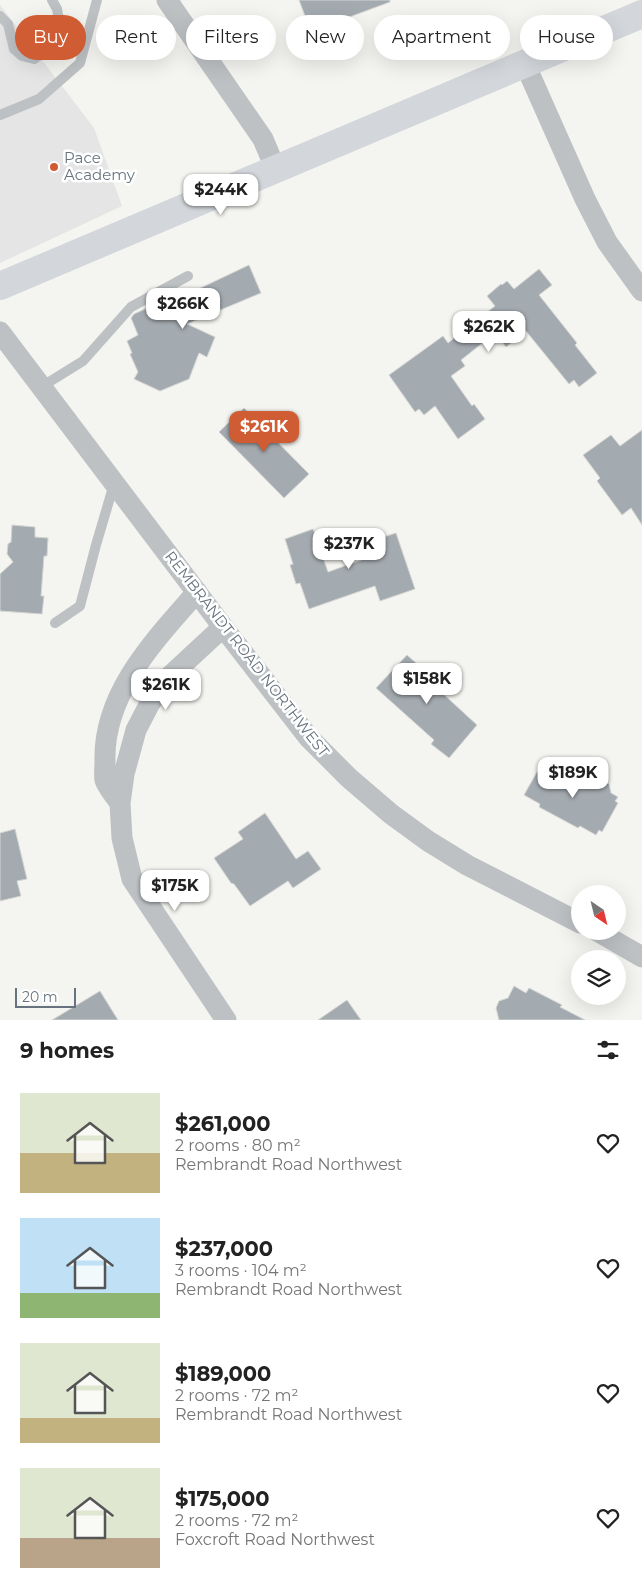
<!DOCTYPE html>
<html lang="en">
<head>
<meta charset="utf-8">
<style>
  :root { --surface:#fff; --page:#f2f2f2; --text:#222; --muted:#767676; --accent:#d05c34 }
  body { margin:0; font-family:Montserrat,sans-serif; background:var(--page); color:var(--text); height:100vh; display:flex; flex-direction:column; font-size:19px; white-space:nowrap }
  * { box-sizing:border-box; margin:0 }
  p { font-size:16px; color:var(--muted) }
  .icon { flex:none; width:28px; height:28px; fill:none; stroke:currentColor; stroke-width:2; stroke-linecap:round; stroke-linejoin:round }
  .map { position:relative; height:1020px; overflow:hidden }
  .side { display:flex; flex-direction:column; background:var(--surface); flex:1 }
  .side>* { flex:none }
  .top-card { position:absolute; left:15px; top:15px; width:612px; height:45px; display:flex; gap:10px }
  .needle { width:32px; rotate:145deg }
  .buttons { position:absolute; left:571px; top:885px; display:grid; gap:10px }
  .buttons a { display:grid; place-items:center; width:55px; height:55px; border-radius:50%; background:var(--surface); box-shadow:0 5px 20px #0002; font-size:25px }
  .scale { position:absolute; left:15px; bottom:12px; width:61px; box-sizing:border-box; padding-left:5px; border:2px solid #66737e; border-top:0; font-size:14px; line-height:18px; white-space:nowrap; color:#66737e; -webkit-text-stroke:4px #fff; paint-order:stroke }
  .price { position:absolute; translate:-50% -42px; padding:0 11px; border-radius:10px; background:#fff; color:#222; font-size:16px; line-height:32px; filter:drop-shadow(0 1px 2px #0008) }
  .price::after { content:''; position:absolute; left:50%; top:30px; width:15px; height:11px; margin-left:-8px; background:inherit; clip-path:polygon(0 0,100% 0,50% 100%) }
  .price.active { background:var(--accent); color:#fff }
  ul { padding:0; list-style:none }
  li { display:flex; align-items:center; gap:15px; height:125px; padding:0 20px }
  li span { display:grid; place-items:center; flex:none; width:140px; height:100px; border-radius:0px; color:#555 }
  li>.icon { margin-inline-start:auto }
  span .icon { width:60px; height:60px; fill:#fffc; stroke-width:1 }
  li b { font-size:21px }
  h2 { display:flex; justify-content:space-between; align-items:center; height:60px; padding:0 20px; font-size:21px }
  .pill { padding:0 18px; border-radius:22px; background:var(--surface); box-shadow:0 5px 20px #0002; font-size:18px; line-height:45px }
  .pill.active { background:var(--accent); color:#fff }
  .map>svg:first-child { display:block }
  .built { fill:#e4e5e4 }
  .building { fill:#a4abb0; stroke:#d5d5d3 }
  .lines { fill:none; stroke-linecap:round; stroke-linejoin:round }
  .lane { stroke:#bdc1c4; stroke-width:10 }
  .street { stroke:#bdc1c4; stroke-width:21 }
  .secondary { stroke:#d3d7db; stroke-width:28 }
  .poi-dot { fill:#d05c34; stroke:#fff; stroke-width:2 }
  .labels { text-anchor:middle; stroke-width:5; stroke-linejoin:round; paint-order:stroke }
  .poi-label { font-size:15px; fill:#66737e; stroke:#fff; text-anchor:start }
  .street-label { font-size:15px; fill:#66737e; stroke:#fff }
</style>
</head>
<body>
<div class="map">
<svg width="642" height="1020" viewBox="0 0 642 1020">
  <rect width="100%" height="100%" fill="#f4f4f0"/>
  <!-- built -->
  <path class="built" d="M0,5l94,123 28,78 -122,57z"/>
  <!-- building -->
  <path class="building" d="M299,0h91v2l-65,24 -2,-7 -15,5z
    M249,265l12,28 -74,31 28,13 -8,20 -8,-4 -10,26 -29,12 -26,-12 4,-7 -8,-18 2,-1 -5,-12 11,-6 -7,-17 3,-4 33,-15 2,4z
    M539,269l13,16 -13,10 38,48 -2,2 22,28 -18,14 -5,-7 -5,4 -43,-53 -20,16 -11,-14 -34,27 4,6 -14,10 21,30 2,-2 11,15 -27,20 -23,-33 -11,9 -5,-6 -4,3 -26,-37 54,-39 5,7 47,-37 -8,-10 14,-12 1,1 5,-4 7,8z
    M244,408l65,66 -25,24 -65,-66z
    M642,430v95l-11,-17 -9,7 -25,-34 3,-3 -17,-23 28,-20 9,11z
    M12,525l23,2v10l13,1 -1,18h-3l-3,40h3l-2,18 -42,-3v-37l13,-12 -6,-8 1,-10 3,-2z
    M313,529l15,43 39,-14 -5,-14 34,-11 19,56 -35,12 -5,-15 -66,23 -9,-26 -4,1 -6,-19 3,-1 -8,-25z
    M407,655l19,17 3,-3 17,16 -6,6 37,34 -28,33 -18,-14 3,-4 -58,-52z
    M546,762l41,23 6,-10 16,9 2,9 7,4 -3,4 3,2 -16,29 -3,-2 -3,5 -16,-9 -2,2 -39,-21 1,-3 -16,-9 13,-23 3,2z
    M265,813l31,46 12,-8 13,18 -28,19 -5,-7 -38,25 -16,-22 -3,-1 -17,-25 29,-19 -5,-7z
    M15,829l12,50 -10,2 4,15 -21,5v-68z
    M514,986l12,7 3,-5 33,17 -2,2 25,13h-86l-3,-12 3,-7 9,-3z
    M100,991l18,29h-66z
    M347,1000l14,20h-43z"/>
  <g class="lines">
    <!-- lane -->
    <path class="lane" d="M0,16l8,8 6,25 8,7 12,3 12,-8 15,-20 -4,-22 -5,-9
      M0,115l39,-16 41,-36 17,-63
      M41,387l42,-26 48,-54 57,-31
      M55,623l25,-17 16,-61 18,-61"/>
    <!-- street -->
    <path class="street" d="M167,0l96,139 13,31
      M525,64l60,135 22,43 35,49
      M0,332l223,295 86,111 40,40 42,36 37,27 39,24 113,58
      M223,627l-55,51 -18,25 -14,27 -12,44 -4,29 2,35 10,41 94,141
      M120,803c-5,-7 -12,-15 -15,-23 -1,-5 0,-13 0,-19 -2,-68 50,-121 92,-169
      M597,931l45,26"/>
    <!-- secondary -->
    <path class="secondary" d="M0,286l642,-272"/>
  </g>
  <!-- markers -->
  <circle class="poi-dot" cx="54" cy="167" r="5"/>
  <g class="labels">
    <!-- poi labels -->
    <g class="poi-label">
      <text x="64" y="163">Pace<tspan x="64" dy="17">Academy</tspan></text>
    </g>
    <!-- street labels -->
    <g class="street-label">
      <text transform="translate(247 654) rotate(52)" y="5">REMBRANDT ROAD NORTHWEST</text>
    </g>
  </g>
</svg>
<div class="buttons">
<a><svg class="needle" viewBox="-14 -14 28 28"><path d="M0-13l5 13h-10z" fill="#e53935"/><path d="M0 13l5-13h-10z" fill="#767676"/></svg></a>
<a><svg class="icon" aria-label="layers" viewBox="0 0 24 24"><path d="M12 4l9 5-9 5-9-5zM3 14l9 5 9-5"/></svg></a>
</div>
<div class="scale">20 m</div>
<b class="price" style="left:221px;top:216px">$244K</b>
<b class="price" style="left:183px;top:330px">$266K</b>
<b class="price" style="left:489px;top:353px">$262K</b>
<b class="price active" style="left:264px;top:453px">$261K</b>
<b class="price" style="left:349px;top:570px">$237K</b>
<b class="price" style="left:427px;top:705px">$158K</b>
<b class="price" style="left:166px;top:711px">$261K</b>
<b class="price" style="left:573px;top:799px">$189K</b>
<b class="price" style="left:175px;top:912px">$175K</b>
<div class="top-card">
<a class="pill active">Buy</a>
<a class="pill">Rent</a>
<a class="pill">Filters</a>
<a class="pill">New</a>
<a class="pill">Apartment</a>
<a class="pill">House</a>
</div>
</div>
<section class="side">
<h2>9 homes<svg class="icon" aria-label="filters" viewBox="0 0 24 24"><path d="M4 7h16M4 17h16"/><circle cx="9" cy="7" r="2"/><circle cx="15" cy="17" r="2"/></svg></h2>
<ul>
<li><span style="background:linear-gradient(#dfe7d0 60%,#c2b280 0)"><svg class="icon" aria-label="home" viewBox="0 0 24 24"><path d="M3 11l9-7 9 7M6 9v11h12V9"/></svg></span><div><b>$261,000</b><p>2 rooms · 80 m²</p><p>Rembrandt Road Northwest</p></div><svg class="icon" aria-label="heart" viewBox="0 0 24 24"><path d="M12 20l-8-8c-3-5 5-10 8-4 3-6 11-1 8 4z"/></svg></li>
<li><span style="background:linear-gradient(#bfe0f5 75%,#8fb573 0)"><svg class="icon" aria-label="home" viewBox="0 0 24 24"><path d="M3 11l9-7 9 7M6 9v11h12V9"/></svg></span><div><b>$237,000</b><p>3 rooms · 104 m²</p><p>Rembrandt Road Northwest</p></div><svg class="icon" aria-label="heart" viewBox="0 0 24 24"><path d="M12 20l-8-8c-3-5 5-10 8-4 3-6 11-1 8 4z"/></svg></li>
<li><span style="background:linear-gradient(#dfe7d0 75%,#c2b280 0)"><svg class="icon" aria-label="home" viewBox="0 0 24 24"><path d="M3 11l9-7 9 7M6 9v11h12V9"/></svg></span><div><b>$189,000</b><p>2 rooms · 72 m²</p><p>Rembrandt Road Northwest</p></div><svg class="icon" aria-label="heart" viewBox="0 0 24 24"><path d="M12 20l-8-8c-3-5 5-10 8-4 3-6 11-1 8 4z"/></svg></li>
<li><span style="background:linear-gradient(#dfe7d0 70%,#b9a48a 0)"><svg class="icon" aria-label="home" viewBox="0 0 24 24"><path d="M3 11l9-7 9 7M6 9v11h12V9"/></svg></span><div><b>$175,000</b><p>2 rooms · 72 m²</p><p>Foxcroft Road Northwest</p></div><svg class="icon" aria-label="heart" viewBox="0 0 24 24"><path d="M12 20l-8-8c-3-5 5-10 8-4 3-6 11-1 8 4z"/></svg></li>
</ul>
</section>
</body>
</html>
